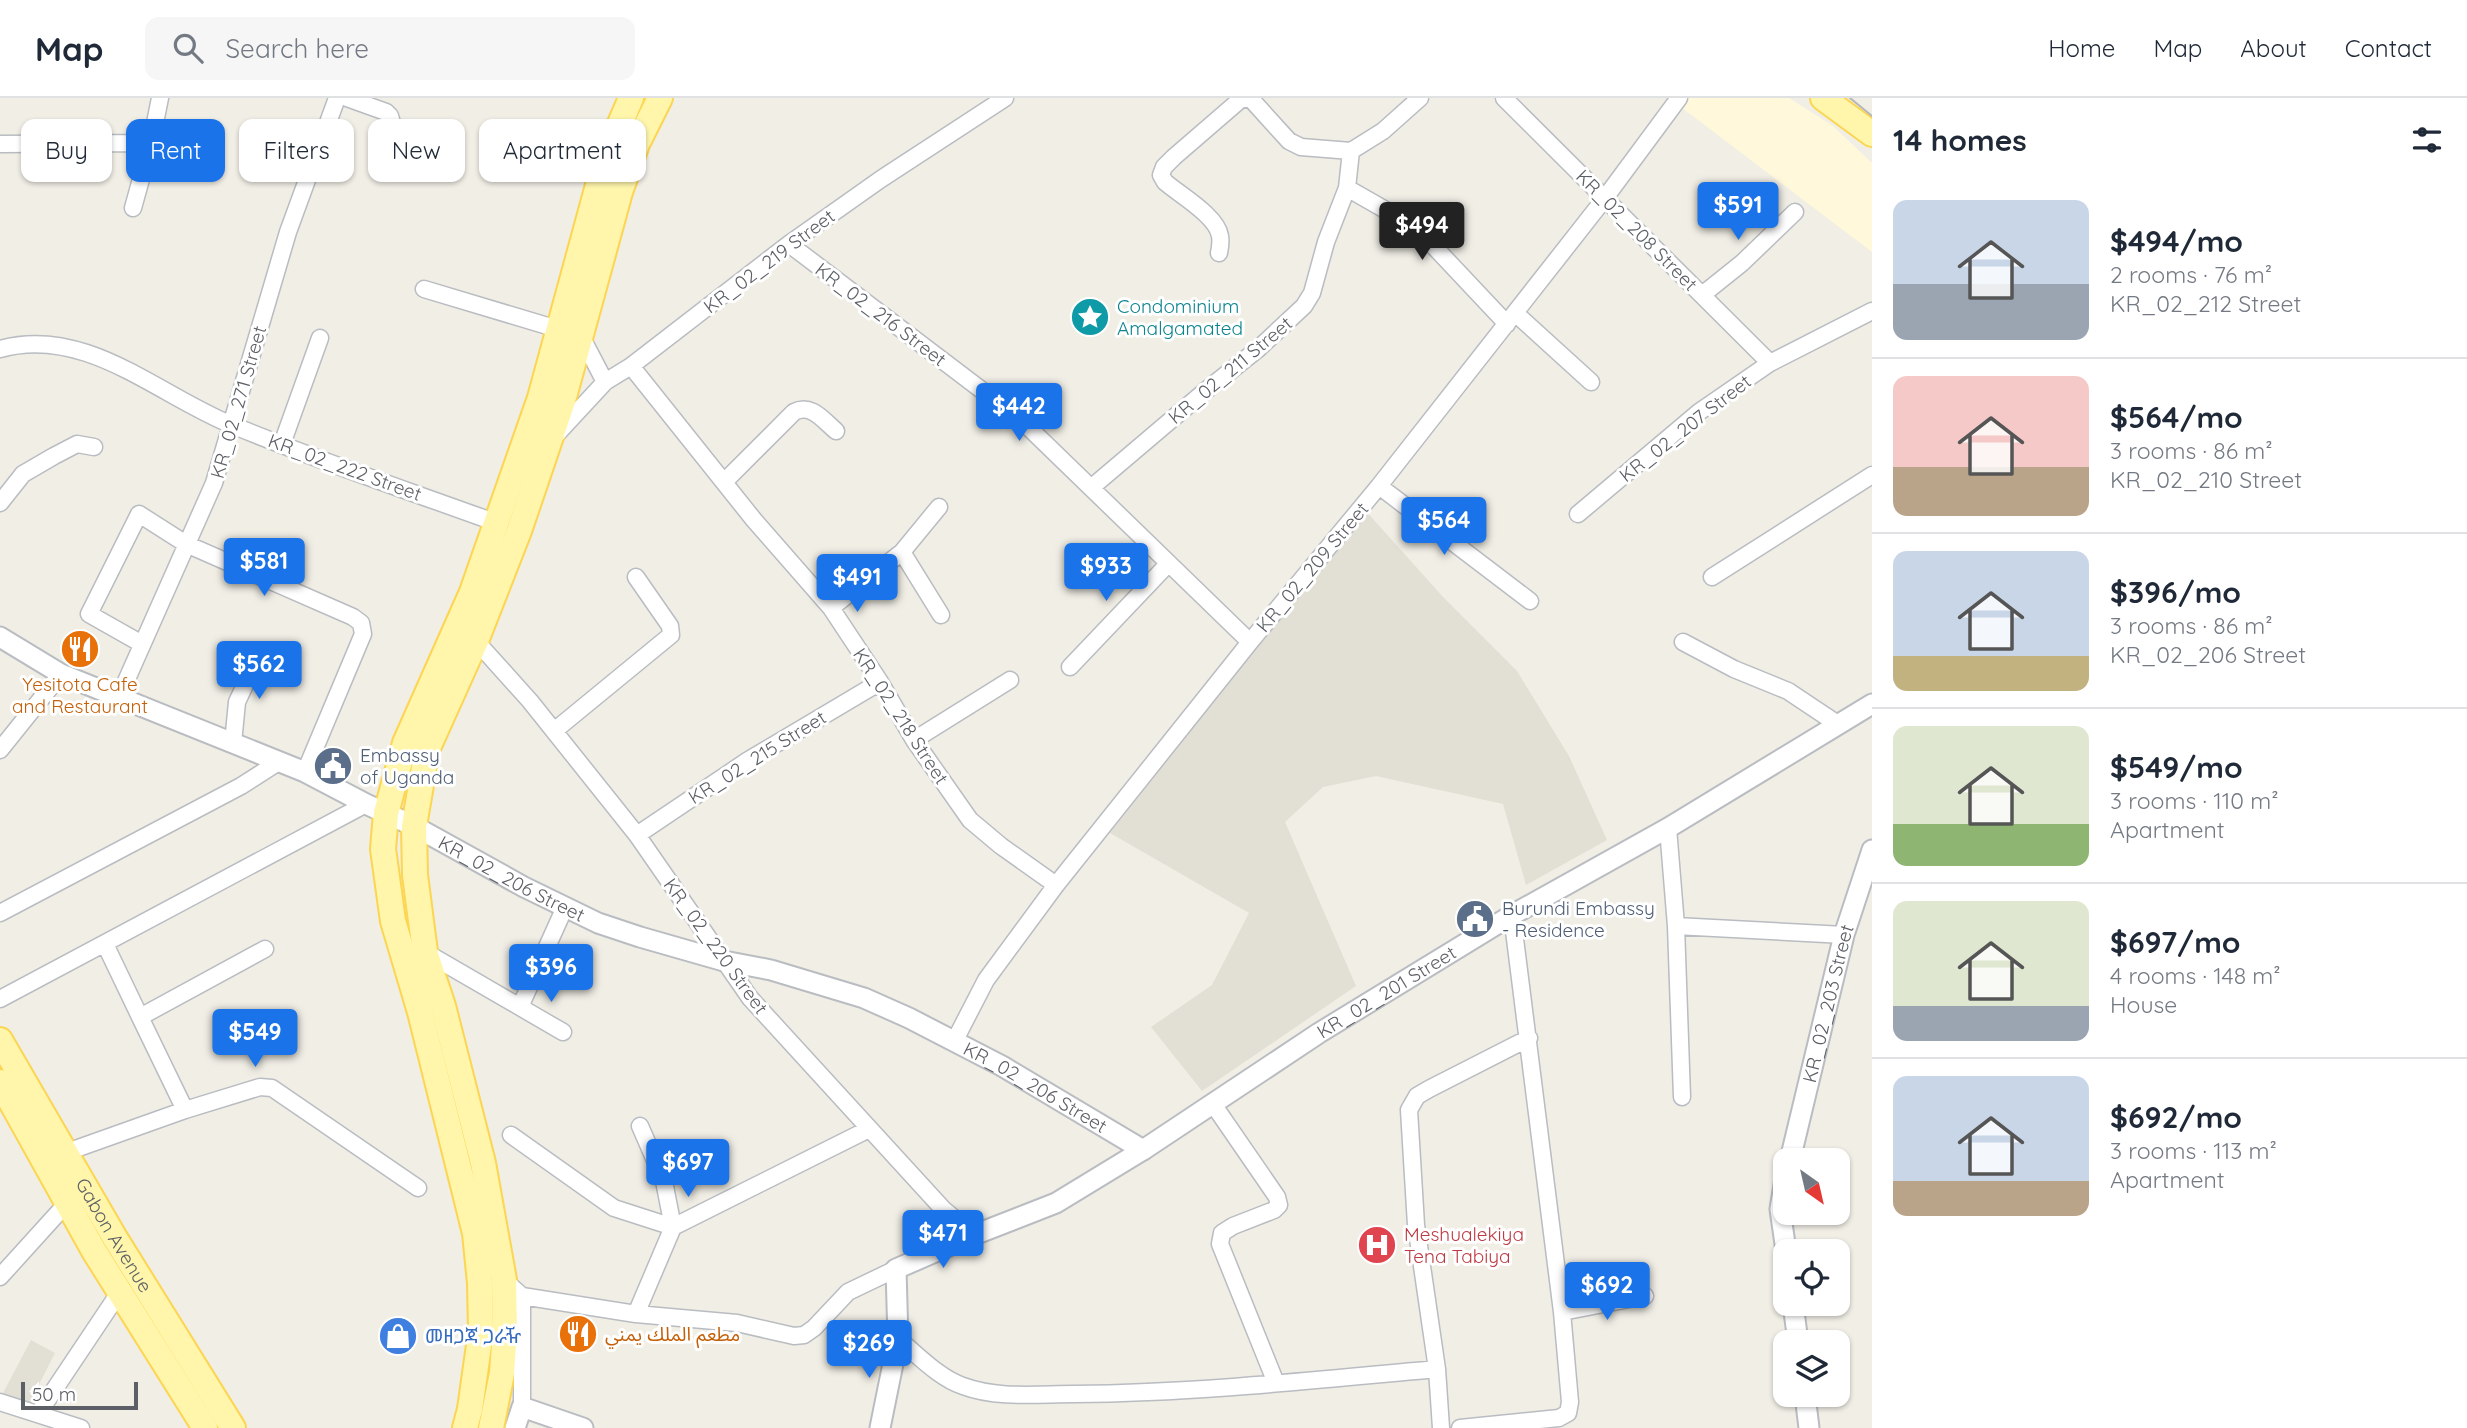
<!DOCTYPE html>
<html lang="en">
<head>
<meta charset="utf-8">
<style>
  :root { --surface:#fff; --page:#f6f6f7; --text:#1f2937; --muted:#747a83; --line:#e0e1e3; --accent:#1a73e8 }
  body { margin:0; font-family:Quicksand,"Noto Sans Arabic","Noto Sans Ethiopic",sans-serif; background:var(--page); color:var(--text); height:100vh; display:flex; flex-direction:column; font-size:26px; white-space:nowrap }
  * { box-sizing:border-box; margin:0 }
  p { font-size:23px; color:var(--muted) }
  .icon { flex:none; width:38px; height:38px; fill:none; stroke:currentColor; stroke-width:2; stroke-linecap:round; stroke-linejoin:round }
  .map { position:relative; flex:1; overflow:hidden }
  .drawer { display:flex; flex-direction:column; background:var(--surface); width:595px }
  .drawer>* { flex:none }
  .banner { position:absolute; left:21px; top:21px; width:665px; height:63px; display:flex; gap:14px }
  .needle { width:46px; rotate:146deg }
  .tools { position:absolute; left:1773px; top:1050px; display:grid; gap:14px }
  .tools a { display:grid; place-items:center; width:77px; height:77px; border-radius:14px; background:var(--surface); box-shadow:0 2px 5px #0004; font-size:35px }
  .scale { position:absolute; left:21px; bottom:18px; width:117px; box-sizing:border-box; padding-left:7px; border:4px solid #5c6066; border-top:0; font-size:19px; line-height:24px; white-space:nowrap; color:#5c6066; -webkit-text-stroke:5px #fff; paint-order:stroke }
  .price { position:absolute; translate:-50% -60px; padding:0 16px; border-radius:7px; background:var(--accent); color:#fff; font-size:23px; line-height:46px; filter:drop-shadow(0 2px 4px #0008) }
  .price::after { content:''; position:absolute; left:50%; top:42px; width:21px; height:16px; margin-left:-10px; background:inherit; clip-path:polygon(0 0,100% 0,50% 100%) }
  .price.current { background:#222; color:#fff }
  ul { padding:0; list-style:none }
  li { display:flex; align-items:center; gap:21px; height:175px; padding:0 21px }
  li+li { border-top:2px solid var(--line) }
  li span { display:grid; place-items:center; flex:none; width:196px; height:140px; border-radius:14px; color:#555 }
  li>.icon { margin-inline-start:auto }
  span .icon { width:84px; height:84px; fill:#fffc; stroke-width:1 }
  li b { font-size:30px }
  h2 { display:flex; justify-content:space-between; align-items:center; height:84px; padding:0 21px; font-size:30px }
  .tag { padding:0 24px; border-radius:14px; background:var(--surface); box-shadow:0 2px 5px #0004; font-size:24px; line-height:63px }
  .tag.current { background:var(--accent); color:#fff }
  header { display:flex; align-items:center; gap:42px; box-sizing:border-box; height:98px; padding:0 35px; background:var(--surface); border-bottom:2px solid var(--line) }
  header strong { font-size:33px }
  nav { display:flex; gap:38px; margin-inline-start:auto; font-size:24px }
  .search { width:490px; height:63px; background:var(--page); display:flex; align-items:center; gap:18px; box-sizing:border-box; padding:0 24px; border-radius:14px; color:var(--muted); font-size:26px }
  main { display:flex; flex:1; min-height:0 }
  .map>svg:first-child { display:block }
  .commercial { fill:#fff8db }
  .education { fill:#e2e0d5 }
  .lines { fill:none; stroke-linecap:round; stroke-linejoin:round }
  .minor-casing { stroke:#b9bcc1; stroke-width:19 }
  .tertiary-casing { stroke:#b9bcc1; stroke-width:23 }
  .primary-casing { stroke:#fcd552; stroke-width:28 }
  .minor { stroke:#fff; stroke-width:16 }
  .tertiary { stroke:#fff; stroke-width:19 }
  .primary { stroke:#fff6ab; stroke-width:24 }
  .tram { stroke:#b6b7b7; stroke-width:2 }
  .labels { text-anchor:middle; stroke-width:6; stroke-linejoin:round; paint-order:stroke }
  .street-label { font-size:19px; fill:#5c6066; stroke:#fff }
  .culture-label { font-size:19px; fill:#0d838f; stroke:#fff; text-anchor:start }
  .food-label { font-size:19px; fill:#c56008; stroke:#fff }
  .service-label { font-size:19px; fill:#4e5e75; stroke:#fff; text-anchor:start }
  .health-label { font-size:19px; fill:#be3a42; stroke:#fff; text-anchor:start }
  .shop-label { font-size:19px; fill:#366cbe; stroke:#fff; text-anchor:start }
</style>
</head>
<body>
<header>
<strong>Map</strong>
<div class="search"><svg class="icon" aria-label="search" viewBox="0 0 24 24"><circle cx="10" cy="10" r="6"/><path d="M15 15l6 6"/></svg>Search here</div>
<nav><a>Home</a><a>Map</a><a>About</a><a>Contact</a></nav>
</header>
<main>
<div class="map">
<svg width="1872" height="1330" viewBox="0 0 1872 1330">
  <rect width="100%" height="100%" fill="#f0eee5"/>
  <!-- commercial -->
  <path class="commercial" d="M1669,0h120l44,28 39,37v89z"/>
  <!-- education -->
  <path class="education" d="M1365,412l78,87 74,74 52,85 38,84 -81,45 -23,-81 -127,-28 -53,11 -38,35 71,164 -154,105 -51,-64 61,-42 37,-72 -139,-80z
    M31,1242l24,13 -27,53 -25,-13z"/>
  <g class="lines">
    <!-- minor casing -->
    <g class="minor-casing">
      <path id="minor" d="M347,0l39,14 4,4 2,7 -1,47
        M1504,0l266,265
        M0,46l151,-1 9,-45
        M1347,90l49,28 30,22 81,86
        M133,110l18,-65
        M789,146l232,176 229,222
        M1219,155c1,-5 2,-12 1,-17 -3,-20 -40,-41 -55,-54l-4,-7 3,-8 10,-10 66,-57 10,-2 39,43 12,6 50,4
        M424,191l157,47 24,46
        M1702,197l40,-32 53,-51
        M1515,215l76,69
        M0,251c85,-24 158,46 232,76 87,36 177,66 265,98
        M631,268l123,154 77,88 49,74 34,58 56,80 31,26 55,39
        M555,338l50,-54 26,-16 158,-122 92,-65 124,-81
        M282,346l38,-106
        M724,384l70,-70c17,-9 29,8 42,19
        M1379,388l151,115
        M1092,389l112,-95 54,-43 46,-43 8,-13 14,-51 21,-54 4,-37 32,-20 37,-33
        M0,405l23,-29 31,-18 23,-12 17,3
        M1578,416l121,-102 71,-49 102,-52
        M902,454l37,-45
        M1712,479l160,-102
        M831,510l71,-56 39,63
        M476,543l54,60 107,134 113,163 193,211 31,26
        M1683,544l51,27 54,22 51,34
        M142,546l-53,-30 50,-100 47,30 167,73 8,6 2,11 -58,138
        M1070,569l98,-103
        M119,599l95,-214 74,-251 49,-134
        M554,633l117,-96 -1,-9 -34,-49
        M914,642l96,-60
        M233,645l4,-41 23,-49
        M0,652l61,-76
        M1668,730l8,98 6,171
        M637,737l110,-74 133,-79
        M0,815l241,-127 39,-25
        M1676,828l168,9
        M105,846l35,73
        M425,854l138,80
        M0,901l366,-195
        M520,909l45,-100
        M954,944l32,-62 70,-95 194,-243 129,-156 226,-288 74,-100
        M1213,1006l64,93 2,8 -5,5 -41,16 -11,7 -2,11 56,139
        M185,1012l-45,-93 125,-68
        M511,1037l103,73 59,19 196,-98
        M67,1054l118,-42 75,-23 12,1 146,100
        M0,1179l67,-74
        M504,1182l18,16 114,18 101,9 57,13 10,-1 10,-7 34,-36 48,-23
        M522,1198v111
        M1562,1214l83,-16
        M636,1216l37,-87 -9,-46 -24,-55
        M898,1241c20,16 41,39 65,47 35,13 75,8 111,8 121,-1 242,-14 363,-25
        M0,1304l81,26
        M38,1316l81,-121
        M1441,1330l-4,-59 -21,-144 -7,-115 8,-14 12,-7 100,-51
        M1460,1330l99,-10 9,-5 2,-11 -8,-90 -50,-397"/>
    </g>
    <!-- tertiary casing -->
    <g class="tertiary-casing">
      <g id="tertiary">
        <path id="s1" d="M0,539l61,37 244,98 61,32 48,22 110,61 74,36 42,14 84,24 47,9 93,28 45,20 93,48 141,84"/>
        <path id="s2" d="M1790,1062l54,-225 28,-85"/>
        <path d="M1785,1081l-5,30 6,42"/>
        <path d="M1793,1206l5,38"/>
        <path d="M1805,1297l4,33"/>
        <path d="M515,1330l7,-21 61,21"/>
        <path id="s3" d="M880,1330l18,-89 -2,-70 78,-34 82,-32 87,-53 176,-117 193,-118 156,-87 204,-124"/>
      </g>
    </g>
    <!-- primary casing -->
    <g class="primary-casing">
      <g id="primary">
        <path d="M1823,0l49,36"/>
        <path id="s4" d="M0,942l115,198 118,190"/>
        <path d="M0,984l94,169 111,177"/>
        <path d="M465,1330l5,-19 11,-78 -1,-48 -5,-50 -55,-221 -27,-91 -10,-72 3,-36 19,-70 67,-151 68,-194 66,-242 25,-58"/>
        <path d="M491,1330l11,-55 3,-43 -1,-50 -21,-117 -40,-157 -18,-54 -10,-77 -1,-49 13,-76 49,-109 43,-110 43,-127 58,-212 17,-48 23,-46"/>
      </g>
    </g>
    <!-- minor -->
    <use href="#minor" class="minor"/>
    <!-- tertiary -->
    <use href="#tertiary" class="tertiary"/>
    <!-- primary -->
    <use href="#primary" class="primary"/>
    <!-- tram -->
    <path class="tram" d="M1850,0l22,18"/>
  </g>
  <!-- icons -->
  <defs>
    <g id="sight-disc" transform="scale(2.0125)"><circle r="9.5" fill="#0f9aa8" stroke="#fff"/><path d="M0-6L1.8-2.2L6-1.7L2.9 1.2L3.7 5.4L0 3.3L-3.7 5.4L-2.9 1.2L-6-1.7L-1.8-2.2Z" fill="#fff"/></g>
    <g id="restaurant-disc" transform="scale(2.0125)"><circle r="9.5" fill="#e8710a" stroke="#fff"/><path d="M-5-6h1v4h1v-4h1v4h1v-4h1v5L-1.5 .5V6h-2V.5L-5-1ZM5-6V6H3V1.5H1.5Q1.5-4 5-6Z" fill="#fff"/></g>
    <g id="civic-disc" transform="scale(2.0125)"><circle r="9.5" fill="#5c6f8a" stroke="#fff"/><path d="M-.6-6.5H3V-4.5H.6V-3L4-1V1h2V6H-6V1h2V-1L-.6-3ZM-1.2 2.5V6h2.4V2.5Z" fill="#fff"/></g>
    <g id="hospital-disc" transform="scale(2.0125)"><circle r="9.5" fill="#e0444e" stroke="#fff"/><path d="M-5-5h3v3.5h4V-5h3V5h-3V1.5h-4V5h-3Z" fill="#fff"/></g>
    <g id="shop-disc" transform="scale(2.0125)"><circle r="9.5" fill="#3f7fe0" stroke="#fff"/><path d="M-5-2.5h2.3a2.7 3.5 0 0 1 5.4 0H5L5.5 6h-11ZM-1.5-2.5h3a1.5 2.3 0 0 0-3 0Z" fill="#fff"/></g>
  </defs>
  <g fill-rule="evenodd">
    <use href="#sight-disc" x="1090" y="219"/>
    <use href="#restaurant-disc" x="80" y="551"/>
    <use href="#civic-disc" x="333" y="668"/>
    <use href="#civic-disc" x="1475" y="821"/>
    <use href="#hospital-disc" x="1377" y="1147"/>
    <use href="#restaurant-disc" x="578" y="1236"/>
    <use href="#shop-disc" x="398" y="1238"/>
  </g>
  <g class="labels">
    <!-- street labels -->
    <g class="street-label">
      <text transform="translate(1637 132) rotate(45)" y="7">KR_02_208 Street</text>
      <text transform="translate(769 163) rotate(-37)" y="7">KR_02_219 Street</text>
      <text transform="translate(881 216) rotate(37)" y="7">KR_02_216 Street</text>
      <text transform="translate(1230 272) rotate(-40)" y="7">KR_02_211 Street</text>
      <text transform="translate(238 304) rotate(-74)" y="7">KR_02_271 Street</text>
      <text transform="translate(1685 330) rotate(-38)" y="7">KR_02_207 Street</text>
      <text transform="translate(345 369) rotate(20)" y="7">KR_02_222 Street</text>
      <text transform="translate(1312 469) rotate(-50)" y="7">KR_02_209 Street</text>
      <text transform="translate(901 618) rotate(57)" y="7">KR_02_218 Street</text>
      <text transform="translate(757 659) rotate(-32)" y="7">KR_02_215 Street</text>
      <text dy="7" stroke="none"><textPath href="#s1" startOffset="567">KR_02_206 Street</textPath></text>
      <text transform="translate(716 848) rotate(54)" y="7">KR_02_220 Street</text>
      <text dy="7" stroke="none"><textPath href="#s3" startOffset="726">KR_02_201 Street</textPath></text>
      <text dy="7" stroke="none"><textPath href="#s2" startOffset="161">KR_02_203 Street</textPath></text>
      <text dy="7" stroke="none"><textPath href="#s1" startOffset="1134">KR_02_206 Street</textPath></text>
      <text dy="7" stroke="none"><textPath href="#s4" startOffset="226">Gabon Avenue</textPath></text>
    </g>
    <!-- culture labels -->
    <g class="culture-label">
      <text x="1117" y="215">Condominium<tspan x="1117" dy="22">Amalgamated</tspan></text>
    </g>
    <!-- food labels -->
    <g class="food-label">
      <text x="80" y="593">Yesitota Cafe<tspan x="80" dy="22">and Restaurant</tspan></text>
      <text x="605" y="1243" text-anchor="start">مطعم الملك يمني</text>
    </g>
    <!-- service labels -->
    <g class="service-label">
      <text x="360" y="664">Embassy<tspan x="360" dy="22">of Uganda</tspan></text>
      <text x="1502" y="817">Burundi Embassy<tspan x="1502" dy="22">- Residence</tspan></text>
    </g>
    <!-- health labels -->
    <g class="health-label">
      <text x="1404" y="1143">Meshualekiya<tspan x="1404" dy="22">Tena Tabiya</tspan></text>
    </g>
    <!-- shop labels -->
    <g class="shop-label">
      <text x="425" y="1245">መዘጋጃ ጋራዥ</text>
    </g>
  </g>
</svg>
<div class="tools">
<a><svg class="needle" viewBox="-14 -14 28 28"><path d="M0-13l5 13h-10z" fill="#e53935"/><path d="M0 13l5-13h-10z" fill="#747a83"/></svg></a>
<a><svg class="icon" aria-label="locate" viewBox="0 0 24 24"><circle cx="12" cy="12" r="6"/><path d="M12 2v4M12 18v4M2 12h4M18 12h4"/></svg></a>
<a><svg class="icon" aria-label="layers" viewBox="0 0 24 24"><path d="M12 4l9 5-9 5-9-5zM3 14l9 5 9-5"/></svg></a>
</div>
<div class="scale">50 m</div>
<b class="price" style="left:1738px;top:144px">$591</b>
<b class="price current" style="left:1422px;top:164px">$494</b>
<b class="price" style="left:1019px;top:345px">$442</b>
<b class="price" style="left:1444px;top:459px">$564</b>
<b class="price" style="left:264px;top:500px">$581</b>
<b class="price" style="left:1106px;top:505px">$933</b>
<b class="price" style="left:857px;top:516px">$491</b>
<b class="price" style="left:259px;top:603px">$562</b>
<b class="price" style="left:551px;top:906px">$396</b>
<b class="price" style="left:255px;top:971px">$549</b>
<b class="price" style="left:688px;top:1101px">$697</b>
<b class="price" style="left:943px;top:1172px">$471</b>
<b class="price" style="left:1607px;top:1224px">$692</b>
<b class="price" style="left:869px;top:1282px">$269</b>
<div class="banner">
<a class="tag">Buy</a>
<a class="tag current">Rent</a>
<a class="tag">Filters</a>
<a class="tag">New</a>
<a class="tag">Apartment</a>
</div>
</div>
<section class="drawer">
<h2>14 homes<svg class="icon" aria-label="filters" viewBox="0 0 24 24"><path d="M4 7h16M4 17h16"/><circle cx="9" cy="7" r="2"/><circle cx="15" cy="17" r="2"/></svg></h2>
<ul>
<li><span style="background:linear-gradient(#c9d6e8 60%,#9aa5b1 0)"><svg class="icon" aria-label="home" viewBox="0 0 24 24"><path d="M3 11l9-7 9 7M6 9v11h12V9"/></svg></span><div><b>$494/mo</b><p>2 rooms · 76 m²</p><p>KR_02_212 Street</p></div></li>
<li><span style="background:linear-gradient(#f6c9c9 65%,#b9a48a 0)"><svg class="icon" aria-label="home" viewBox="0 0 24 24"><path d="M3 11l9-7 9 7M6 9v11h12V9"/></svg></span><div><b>$564/mo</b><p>3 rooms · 86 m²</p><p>KR_02_210 Street</p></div></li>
<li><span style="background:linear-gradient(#c9d6e8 75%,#c2b280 0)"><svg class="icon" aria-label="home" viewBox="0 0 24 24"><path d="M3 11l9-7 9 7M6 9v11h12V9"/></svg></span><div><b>$396/mo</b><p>3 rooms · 86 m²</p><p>KR_02_206 Street</p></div></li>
<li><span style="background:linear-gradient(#dfe7d0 70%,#8fb573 0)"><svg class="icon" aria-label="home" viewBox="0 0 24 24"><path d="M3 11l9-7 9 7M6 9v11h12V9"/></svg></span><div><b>$549/mo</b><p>3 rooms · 110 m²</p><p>Apartment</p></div></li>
<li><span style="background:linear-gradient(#dfe7d0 75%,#9aa5b1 0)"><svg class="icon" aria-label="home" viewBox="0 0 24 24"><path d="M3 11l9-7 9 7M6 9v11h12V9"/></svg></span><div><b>$697/mo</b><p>4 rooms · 148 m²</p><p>House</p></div></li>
<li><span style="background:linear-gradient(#c9d6e8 75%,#b9a48a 0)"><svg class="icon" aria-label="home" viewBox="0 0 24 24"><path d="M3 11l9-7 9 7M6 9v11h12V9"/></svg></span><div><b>$692/mo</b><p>3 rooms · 113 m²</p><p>Apartment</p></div></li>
</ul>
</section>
</main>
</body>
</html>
